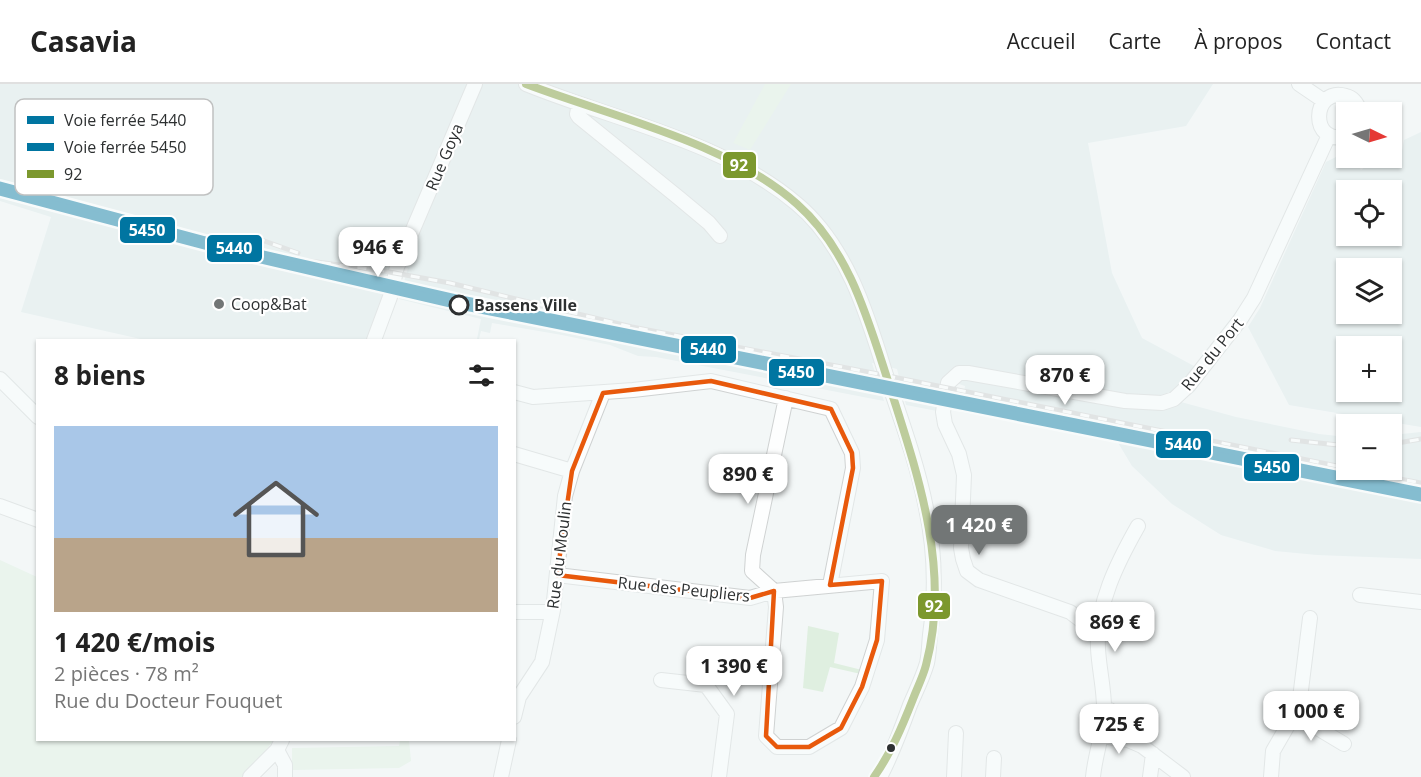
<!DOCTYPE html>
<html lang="fr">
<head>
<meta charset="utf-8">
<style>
  :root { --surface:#fff; --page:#f6f6f6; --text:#222; --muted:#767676; --line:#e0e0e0; --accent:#727676 }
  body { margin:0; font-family:"Open Sans",sans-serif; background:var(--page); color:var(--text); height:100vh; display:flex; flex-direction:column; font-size:22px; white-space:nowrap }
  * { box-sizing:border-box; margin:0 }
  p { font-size:20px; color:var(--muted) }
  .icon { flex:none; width:33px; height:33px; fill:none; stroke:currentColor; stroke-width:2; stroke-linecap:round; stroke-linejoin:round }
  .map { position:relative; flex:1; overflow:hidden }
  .panel { position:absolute; left:36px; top:255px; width:480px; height:402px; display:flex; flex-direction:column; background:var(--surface); border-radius:0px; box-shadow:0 2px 4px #0004 }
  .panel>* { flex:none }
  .needle { width:39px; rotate:95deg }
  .tools { position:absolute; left:1336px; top:18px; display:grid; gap:12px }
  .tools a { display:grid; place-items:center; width:66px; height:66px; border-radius:0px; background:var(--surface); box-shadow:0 2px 4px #0004; font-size:30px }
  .price { position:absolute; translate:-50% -51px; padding:0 14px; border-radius:12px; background:#fff; color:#222; font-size:20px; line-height:39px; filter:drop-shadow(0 2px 3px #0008) }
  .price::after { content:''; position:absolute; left:50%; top:36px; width:18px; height:14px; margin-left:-9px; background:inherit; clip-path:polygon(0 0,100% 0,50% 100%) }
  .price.on { background:var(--accent); color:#fff }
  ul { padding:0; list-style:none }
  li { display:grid; align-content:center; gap:12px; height:318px; padding:0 18px }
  li span { display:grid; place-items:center; height:186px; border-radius:0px; color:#555 }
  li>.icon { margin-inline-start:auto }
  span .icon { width:108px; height:108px; fill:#fffc; stroke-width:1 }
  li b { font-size:26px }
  h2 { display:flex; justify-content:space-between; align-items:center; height:72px; padding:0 18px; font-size:26px }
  header { display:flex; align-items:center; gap:36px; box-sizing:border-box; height:84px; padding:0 30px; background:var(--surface); border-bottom:2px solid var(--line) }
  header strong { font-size:28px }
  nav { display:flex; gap:33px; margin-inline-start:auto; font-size:21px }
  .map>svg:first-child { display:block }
  .built { fill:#dee8e9; fill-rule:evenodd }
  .green { fill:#dfefe0 }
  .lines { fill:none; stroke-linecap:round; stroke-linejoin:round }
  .minor-casing { stroke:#cfd2d2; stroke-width:16 }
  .minor { stroke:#fdfefe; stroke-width:14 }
  .rail-casing { stroke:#cdcdcd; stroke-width:5 }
  .rail { stroke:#fff; stroke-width:3; stroke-dasharray:9; stroke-linecap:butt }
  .bus-1-casing { stroke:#fff; stroke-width:12 }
  .bus-1 { stroke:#7c982e; stroke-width:8 }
  .rail-1-casing { stroke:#fff; stroke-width:14 }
  .rail-2-casing { stroke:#fff; stroke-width:14 }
  .rail-1 { stroke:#0075a1; stroke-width:9 }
  .rail-2 { stroke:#0075a1; stroke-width:9 }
  .marked { fill:none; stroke:#e8590c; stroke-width:4.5; stroke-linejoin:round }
  .poi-dot { fill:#727676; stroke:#fff; stroke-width:2 }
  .stop-dot { fill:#fff; stroke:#2d3031; stroke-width:3 }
  .bus-dot { fill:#2d3031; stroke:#fff; stroke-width:2 }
  .labels { text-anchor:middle; stroke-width:4.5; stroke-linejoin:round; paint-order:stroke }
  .street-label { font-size:16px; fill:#2d3031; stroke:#fff }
  .poi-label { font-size:16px; fill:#2d3031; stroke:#fff; text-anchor:start }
  .stop-label { font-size:16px; font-weight:bold; fill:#2d3031; stroke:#fff; text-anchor:start }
  .key { fill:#fff; stroke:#c0c1c1; stroke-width:1.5 }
  .key-label { font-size:16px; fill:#2d3031 }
  .line-badge { stroke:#fff; stroke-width:2 }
  .badge-label { font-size:16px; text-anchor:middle; font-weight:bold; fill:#fff }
</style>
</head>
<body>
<header>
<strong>Casavia</strong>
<nav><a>Accueil</a><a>Carte</a><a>À propos</a><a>Contact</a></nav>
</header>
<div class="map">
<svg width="1421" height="693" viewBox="0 0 1421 693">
  <rect width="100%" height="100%" fill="#f3f7f7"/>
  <!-- built -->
  <path class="built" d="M0,0h1213l-27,42 -98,17 24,130 30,65 65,35 -13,19 -13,10 55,15 83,17 28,3v33h45v-35l29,-3v127l-104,-4 -42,-4 -54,-16 -49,-31 -40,-38 -15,-25 -157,-29 5,-26 -21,-7 -7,32 -31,-6 -9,-36 -25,-6 12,38 -228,-44 -18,-1 -28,-11 -48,-10 -70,-12 -2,10 -9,-2 -2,8h-2l4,-20 -82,-20 9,-31 -16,-3 -10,40 -15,35h-222l-124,-28 30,-95 -51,-16z
    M1421,48v295l-132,-22 -41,-78 12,-19 66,-146 14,-7 12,3 9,12 12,-9 26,6 5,-27zM1392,106v46h-45v-46zM1392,184v46h-45v-46zM1392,262v46h-45v-46z"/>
  <!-- green -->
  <path class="green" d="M765,0h26l-41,66 -17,-7z
    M0,476l37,17 1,163h236l-21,26 -11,11h-242z
    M808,542l31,7 -5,30 28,7 -1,4 -31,-7 -7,25 -20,-4z
    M400,656h9l2,21 -12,7 -107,2v-22l107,-2z"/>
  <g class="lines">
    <!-- minor casing -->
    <g class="minor-casing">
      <path id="minor" d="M526,0c88,36 197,57 271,120 49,41 70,109 88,168 15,45 32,90 41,136 9,42 10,85 4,127 -1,9 -1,19 -3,28 -4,14 -11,28 -17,42 -9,25 -18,49 -30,72
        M1299,0l25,17
        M579,20l-2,10 2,3 100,81 30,25 11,13
        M1347,52c-38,11 -36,-50 -1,-40 8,2 12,9 14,16
        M374,256l16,-43 7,-30 78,-183
        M0,295l38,38
        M514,308l19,5 100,-7 78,-9 120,28 21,44 1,15 -23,117
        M514,370l58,17
        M0,422l38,14
        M557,491l193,23 24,-7 108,-10 -5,59 -15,47 -21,41 -32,19h-32l-11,-11 10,-129 -2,-16 -22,-20 1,-16 33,-157
        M1360,511l61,7
        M514,528h31l8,-2
        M1099,550l-29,-22 -91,-32 -12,-9 -4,-12 -2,-11 3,-73 -5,-21 -14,-30 -2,-12 5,-29 11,-10h9l157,28 37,2 12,-4 15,-14 51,-65 14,-22 75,-163
        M661,596l45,5 21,29 -8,63
        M1104,626h6l32,36 41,31
        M1294,630l50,30
        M514,633l5,-20 23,-35 11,-52 12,-114 7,-25 31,-78
        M1102,652l26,4 14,6
        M277,666l8,15v12
        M250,693l27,-27 5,-10
        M501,693l8,-37
        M954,693l2,-44
        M993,693l1,-19
        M1093,693c2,-22 10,-42 11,-64 1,-21 -5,-43 -6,-65 -2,-43 19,-85 40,-122
        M1150,693l3,-23
        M1271,693l2,-26 26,-45 11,-88"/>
    </g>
    <!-- minor -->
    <use href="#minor" class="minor"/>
    <!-- rail casing -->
    <g class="rail-casing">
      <path id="rail" d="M256,154l42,15
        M233,164l45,9 100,13 72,13 182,44 241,46 474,95
        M1291,356l56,6
        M1392,360l29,-5
        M1354,386l67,13"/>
    </g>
    <!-- rail -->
    <use href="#rail" class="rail"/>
    <!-- bus-1 casing -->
    <g class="bus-1-casing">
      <path id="bus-1" d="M526,0c87,33 201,58 271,120 51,45 70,112 90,174 29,91 65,190 39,287 -3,12 -9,23 -13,34 -11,28 -22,54 -39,78"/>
    </g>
    <!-- bus-1 -->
    <use href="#bus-1" class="bus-1"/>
    <!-- rail-1 casing -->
    <g class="rail-1-casing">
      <path id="rail-1" d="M0,102l228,61 228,52 965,193"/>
    </g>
    <!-- rail-2 casing -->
    <g class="rail-2-casing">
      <path id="rail-2" d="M0,107l227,60 228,53 966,193"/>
    </g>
    <!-- rail-1 -->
    <use href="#rail-1" class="rail-1"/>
    <!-- rail-2 -->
    <use href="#rail-2" class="rail-2"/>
  </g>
  <!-- marked area -->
  <path d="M0 0H1421V693H0ZM711,297l120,28 21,44 1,15 -23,117 52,-4 -5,59 -15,47 -21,41 -32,19h-32l-11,-11 8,-145 -24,7 -193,-23 15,-104 31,-78z" fill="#f3f7f7" fill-opacity=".55" fill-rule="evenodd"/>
  <path class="marked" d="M711,297l120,28 21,44 1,15 -23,117 52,-4 -5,59 -15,47 -21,41 -32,19h-32l-11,-11 8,-145 -24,7 -193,-23 15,-104 31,-78z"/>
  <!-- markers -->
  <circle class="poi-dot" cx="219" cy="220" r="6"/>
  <circle class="stop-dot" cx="459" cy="221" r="9"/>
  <circle class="bus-dot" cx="891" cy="664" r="5"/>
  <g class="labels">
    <!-- street labels -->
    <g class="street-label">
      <text transform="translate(444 73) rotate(-67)" y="6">Rue Goya</text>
      <text transform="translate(1212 270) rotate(-51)" y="6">Rue du Port</text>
      <text transform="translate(559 471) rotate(-83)" y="6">Rue du Moulin</text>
      <text transform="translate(684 505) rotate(6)" y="6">Rue des Peupliers</text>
    </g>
    <!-- poi labels -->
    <g class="poi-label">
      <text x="231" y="226">Coop&amp;Bat</text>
    </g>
    <!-- stop labels -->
    <g class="stop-label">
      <text x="474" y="227">Bassens Ville</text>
    </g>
  </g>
  <!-- legend -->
  <rect x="15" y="15" width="198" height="96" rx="9" class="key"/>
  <rect x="27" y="32" width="27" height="8" fill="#0075a1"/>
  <rect x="27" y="59" width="27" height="8" fill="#0075a1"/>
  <rect x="27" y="86" width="27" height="8" fill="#7c982e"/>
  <g class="key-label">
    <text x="64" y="42">Voie ferrée 5440</text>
    <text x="64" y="69">Voie ferrée 5450</text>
    <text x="64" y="96">92</text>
  </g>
  <g class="line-badge">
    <rect x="722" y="67" width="35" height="28" rx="6" fill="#7c982e"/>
    <rect x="119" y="132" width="57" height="28" rx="6" fill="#0075a1"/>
    <rect x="206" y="150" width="57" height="29" rx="6" fill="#0075a1"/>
    <rect x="680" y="251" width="57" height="29" rx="6" fill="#0075a1"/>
    <rect x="768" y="274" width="57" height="29" rx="6" fill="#0075a1"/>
    <rect x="1155" y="346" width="57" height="29" rx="6" fill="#0075a1"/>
    <rect x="1243" y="369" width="57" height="29" rx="6" fill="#0075a1"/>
    <rect x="917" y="508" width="34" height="28" rx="6" fill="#7c982e"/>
  </g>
  <g class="badge-label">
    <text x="739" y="87">92</text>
    <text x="147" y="152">5450</text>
    <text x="234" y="170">5440</text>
    <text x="708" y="271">5440</text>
    <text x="796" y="294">5450</text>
    <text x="1183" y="366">5440</text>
    <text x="1272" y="389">5450</text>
    <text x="934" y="528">92</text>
  </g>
</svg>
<div class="tools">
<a><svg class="needle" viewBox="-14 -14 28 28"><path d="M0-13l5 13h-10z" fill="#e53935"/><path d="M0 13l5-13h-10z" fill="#767676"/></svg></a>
<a><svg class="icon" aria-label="locate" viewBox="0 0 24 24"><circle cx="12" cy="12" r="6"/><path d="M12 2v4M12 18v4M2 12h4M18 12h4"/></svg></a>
<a><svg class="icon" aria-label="layers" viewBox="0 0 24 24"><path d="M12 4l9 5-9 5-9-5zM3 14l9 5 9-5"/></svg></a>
<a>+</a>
<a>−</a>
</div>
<b class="price" style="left:378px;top:194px">946 €</b>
<b class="price" style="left:1065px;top:322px">870 €</b>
<b class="price" style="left:748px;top:421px">890 €</b>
<b class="price on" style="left:979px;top:472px">1 420 €</b>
<b class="price" style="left:1115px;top:569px">869 €</b>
<b class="price" style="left:734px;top:613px">1 390 €</b>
<b class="price" style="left:1311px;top:658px">1 000 €</b>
<b class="price" style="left:1119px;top:671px">725 €</b>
<section class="panel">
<h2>8 biens<svg class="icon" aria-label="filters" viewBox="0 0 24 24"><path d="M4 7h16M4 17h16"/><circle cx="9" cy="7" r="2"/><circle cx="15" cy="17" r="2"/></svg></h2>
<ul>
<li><span style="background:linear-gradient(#a9c7e8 60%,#b9a48a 0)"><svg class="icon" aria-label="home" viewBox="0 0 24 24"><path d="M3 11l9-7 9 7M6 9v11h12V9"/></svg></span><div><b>1 420 €/mois</b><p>2 pièces · 78 m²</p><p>Rue du Docteur Fouquet</p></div></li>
</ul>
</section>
</div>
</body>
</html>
